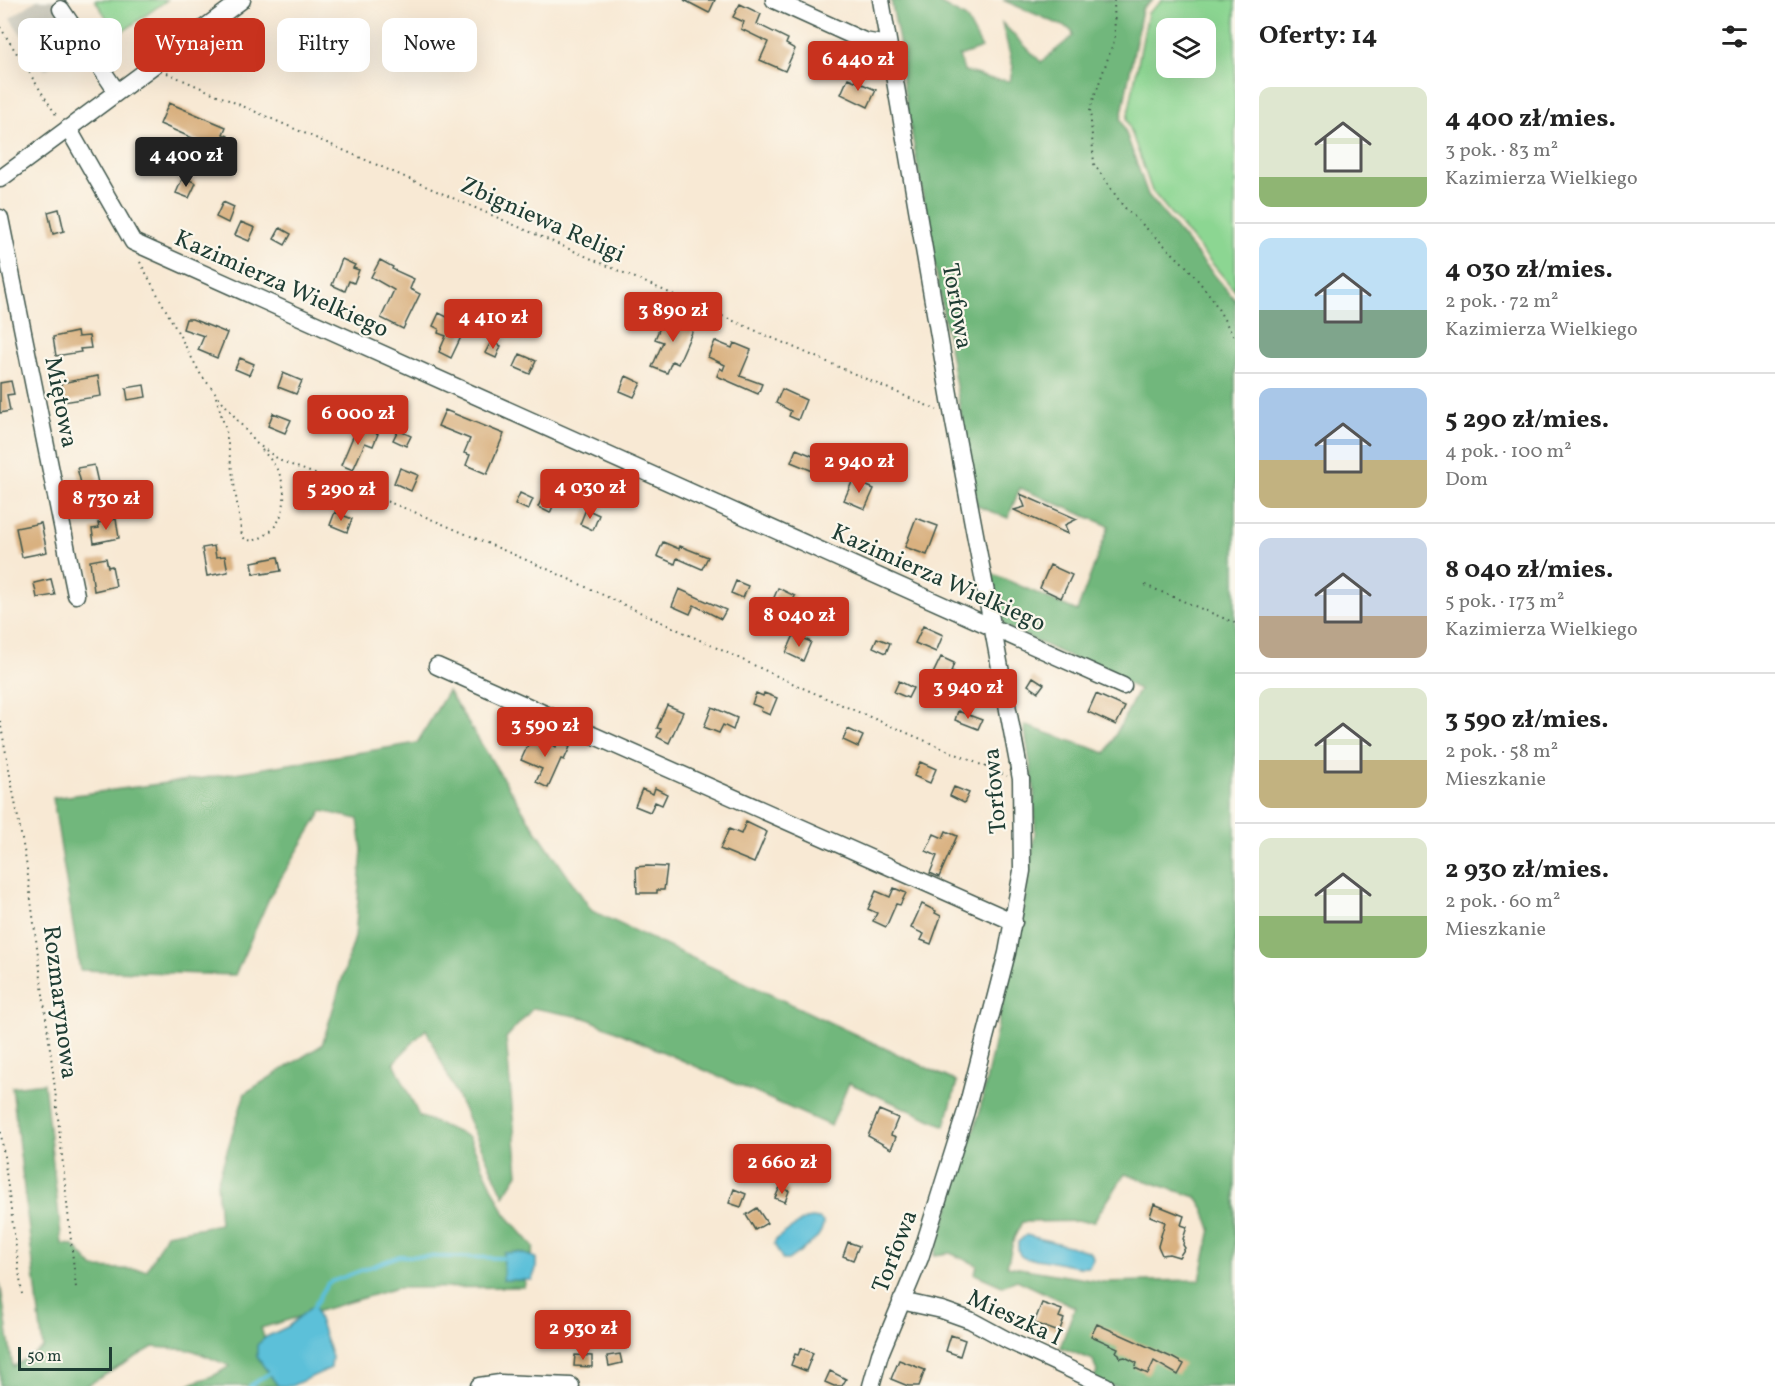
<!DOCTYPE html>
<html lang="pl">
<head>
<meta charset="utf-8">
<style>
  :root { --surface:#fff; --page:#f6f6f6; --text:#222; --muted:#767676; --line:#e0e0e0; --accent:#c8321e }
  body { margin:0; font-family:Vollkorn,serif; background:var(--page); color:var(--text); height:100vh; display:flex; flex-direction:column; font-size:22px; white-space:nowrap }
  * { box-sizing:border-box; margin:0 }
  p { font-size:20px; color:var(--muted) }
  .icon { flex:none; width:33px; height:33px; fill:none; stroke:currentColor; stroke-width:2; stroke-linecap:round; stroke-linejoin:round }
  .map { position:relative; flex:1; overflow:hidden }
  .drawer { display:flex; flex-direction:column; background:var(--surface); width:540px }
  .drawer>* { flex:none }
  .guide { position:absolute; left:18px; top:18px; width:570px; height:54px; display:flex; gap:12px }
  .fabs { position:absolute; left:1156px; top:18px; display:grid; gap:12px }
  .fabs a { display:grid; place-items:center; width:60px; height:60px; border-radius:12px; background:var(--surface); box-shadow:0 6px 24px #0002; font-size:30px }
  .scale { position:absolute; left:18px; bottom:15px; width:94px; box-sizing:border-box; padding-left:6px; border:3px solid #1f3d34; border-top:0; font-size:16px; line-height:21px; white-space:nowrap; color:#1f3d34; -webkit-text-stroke:4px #fbf7ec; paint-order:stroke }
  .price { position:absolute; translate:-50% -51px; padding:0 14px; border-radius:6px; background:var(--accent); color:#fff; font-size:20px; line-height:39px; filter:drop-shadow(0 2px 3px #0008) }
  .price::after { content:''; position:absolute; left:50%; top:36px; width:18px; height:14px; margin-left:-9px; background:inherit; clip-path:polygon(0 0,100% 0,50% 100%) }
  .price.active { background:#222; color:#fff }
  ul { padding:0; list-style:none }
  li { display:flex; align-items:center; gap:18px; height:150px; padding:0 24px }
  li+li { border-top:2px solid var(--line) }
  li span { display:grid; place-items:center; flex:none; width:168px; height:120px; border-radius:12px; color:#555 }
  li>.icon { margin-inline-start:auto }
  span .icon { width:72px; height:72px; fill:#fffc; stroke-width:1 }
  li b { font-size:26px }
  h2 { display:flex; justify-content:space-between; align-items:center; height:72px; padding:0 24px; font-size:26px }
  .pill { padding:0 21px; border-radius:12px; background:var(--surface); box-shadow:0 6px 24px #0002; font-size:21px; line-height:54px }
  .pill.active { background:var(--accent); color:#fff }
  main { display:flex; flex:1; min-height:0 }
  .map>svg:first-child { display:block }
  .industrial { fill:#c6c5b8 }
  .green { fill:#8cd692; stroke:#568a63; stroke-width:1.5; fill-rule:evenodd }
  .forest { fill:#71b77c; stroke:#487a58; stroke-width:1.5; fill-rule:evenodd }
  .water { fill:#5bc0d9; stroke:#3d7e86; stroke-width:1.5 }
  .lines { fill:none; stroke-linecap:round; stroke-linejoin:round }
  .stream { stroke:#5bc0d9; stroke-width:4 }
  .building { fill:#d9b180 }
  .minor-casing { stroke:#40574c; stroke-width:19 }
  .path { stroke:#40574c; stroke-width:2; stroke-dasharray:1.5 4.5; stroke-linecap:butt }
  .minor { stroke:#fff; stroke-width:16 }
  .labels { text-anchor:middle; stroke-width:4.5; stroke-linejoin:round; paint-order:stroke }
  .street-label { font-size:24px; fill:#1f3d34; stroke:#fbf7ec }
</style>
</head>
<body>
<main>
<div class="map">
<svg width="1235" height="1386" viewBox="0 0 1235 1386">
  <rect width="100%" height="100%" fill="#fbf7ec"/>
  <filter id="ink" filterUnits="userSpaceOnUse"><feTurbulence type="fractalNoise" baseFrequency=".0167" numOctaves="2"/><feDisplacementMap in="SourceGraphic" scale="12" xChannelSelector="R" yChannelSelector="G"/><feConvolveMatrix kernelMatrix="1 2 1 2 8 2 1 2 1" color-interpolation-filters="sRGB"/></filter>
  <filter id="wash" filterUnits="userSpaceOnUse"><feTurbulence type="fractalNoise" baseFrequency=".008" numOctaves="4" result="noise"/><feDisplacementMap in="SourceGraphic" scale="24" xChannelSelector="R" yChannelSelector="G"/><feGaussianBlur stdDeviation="1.35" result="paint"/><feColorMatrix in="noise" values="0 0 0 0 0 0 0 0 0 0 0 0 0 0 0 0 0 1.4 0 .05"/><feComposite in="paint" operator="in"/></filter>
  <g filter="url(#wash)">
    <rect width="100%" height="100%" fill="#f8e9d4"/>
    <!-- industrial -->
    <path class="industrial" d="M37,0h27l27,40 -46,30 -35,-52z"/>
    <!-- green -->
    <path class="green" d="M95,0h72l-49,35z
      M1163,0h72v291l-83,-100 -25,-71 21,-107zM1206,28v40h-39v-40z"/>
    <!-- forest -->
    <path class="forest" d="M891,0h43l32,18 16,30 -23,8 5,15 28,8 18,2 3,-14 -11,-44 39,39 32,-26 -1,-6 -69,-30h150l-11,9 -21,110 27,76 87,105v1086h-144l6,-14 -4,-12 -33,-13 15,-40 -58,-27 -15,6 -27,-12 2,-9 -27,-12 -16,2 45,-141 45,-211 11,-71 -1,-43 -10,-64 82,28 33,-64 -135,-63 -13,-53 86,38 32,-85 -89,-38 -12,30 -31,-12 -75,-428v-22zM1125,1174l71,23 8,12 7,20 -11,51 -97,2 -96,-16 7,-28 8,-16 72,-1z
      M448,691l81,129 63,91 365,171 -12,44 -96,-43 -18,43 -245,-108 -53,-10 -27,30 12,136 -14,22 -78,-167 -32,33 25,54 50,21 36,77 29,33 -10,40 -127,1 -136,40 19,58h-96l31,-11 15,-9 -38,-16 -39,-3 -67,39h-86v-103l13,84 30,-19 -31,-261 32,-4 18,161 11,1 21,23 53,2 19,-36 54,-10 -3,-41 28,-90 77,-48 33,-108 7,-87 -4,-31 -36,-8 -51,83 -36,81 -155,-5 -27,-172 151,-20 213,-35z"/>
    <!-- water -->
    <path class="water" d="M812,1218l7,1 4,3c0,18 -22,28 -35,38h-5l-9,-16 2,-5 29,-20z
      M1026,1235l62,16 4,3 1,5 -4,8c-18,2 -36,-7 -54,-8 -5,0 -10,1 -14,-3 -4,-4 -3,-9 -3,-14z
      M518,1252l18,6v11l-4,11h-29l1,-27z
      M314,1305l18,52 -1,11 -40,18h-13l-21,-29v-12l9,-8 21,-10z"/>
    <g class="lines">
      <!-- stream -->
      <path class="stream" d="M313,1308l15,-25 71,-27 104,2
        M250,1386l21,-14"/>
    </g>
    <g id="blocks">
      <!-- building -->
      <path class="building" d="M684,0h31l-6,13z
        M740,4l21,10 -4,10 31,15 -2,5 9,5 -10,22 -25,-11 8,-18 -27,-13 3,-7 -11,-5z
        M848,78l28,12 -8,17 -27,-13z
        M169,103l57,24 -3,7 5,2 -6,15 -62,-27z
        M183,177l13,6 -7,15 -13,-5z
        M223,202l11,5 -6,16 -12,-6z
        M59,209l5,22 -11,3 -5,-22z
        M241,222l14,6 -6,13 -14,-6z
        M280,228l11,6 -6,11 -11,-6z
        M342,259l13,6 -2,3 6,2 -5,13 -5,-2 -4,10 -13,-6z
        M380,260l13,7 -1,2 22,10 -4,10 10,5 -17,35 -22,-11 13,-28 -23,-13z
        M450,311l19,9 -18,38 -12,-6 7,-16 -8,-3 1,-4 -6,-3 6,-13 8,4z
        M683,315l14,6 -19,43 -6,-3 -5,12 -15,-6 11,-25 -8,-3 6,-14 14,6z
        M186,319h6l35,14 -10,25 -19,-8 6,-14 -21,-7z
        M77,332l1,5 11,-1 2,12 -11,1 1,3 -25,4 -3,-19z
        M715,341l17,7 2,-5 17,7 -11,26 22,8 -4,10 -41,-18 3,-8 3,2 2,-5 -17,-8z
        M491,342l10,4 -5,12 -11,-5z
        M520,354l16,7 -6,13 -16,-7z
        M240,358l14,6 -5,11 -14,-6z
        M283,373l19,8 -6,13 -18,-7z
        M98,376l3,20 -37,6 -3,-19z
        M626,376l15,7 -7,14 -14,-6z
        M11,381l3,13 -7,1 3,16 -10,2v-30z
        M144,385l2,12 -18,3 -2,-12z
        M782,389l24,11 -8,20 -9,-4 2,-5 -15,-8z
        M445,410l59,24 -17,40 -21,-9 4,-10 -6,-2 6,-14 -32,-13z
        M273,413l18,7 -6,13 -17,-7z
        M346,416l12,6 -4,9 -12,-5z
        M358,425l20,9 -5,12 -8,-3 -12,27 -12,-5z
        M398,430l13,6 -5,10 -13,-6z
        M796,449l34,14 -5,13 -34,-14z
        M94,465l4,18 -16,4 -5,-19z
        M400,468l18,7 -7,16 -17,-8z
        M853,480l21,9 -9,20 -21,-9z
        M546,490l12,5 -8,18 -12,-6z
        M520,493l13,6 -5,11 -13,-6z
        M1020,494l57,25 -12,6 3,9 -54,-24 11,-3z
        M586,509l13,6 -6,15 -13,-6z
        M335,512l17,7 -5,13 -17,-7z
        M916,518l22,8 -11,29 -22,-8z
        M116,519l3,19 -25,5 -2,-14 7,-1 -1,-5z
        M41,523l6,29 -25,5 -6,-29z
        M663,542l16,7 1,-3 28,11 -6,12 -25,-11 -2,6 -18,-8z
        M214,546l2,11 9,-1 3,16 -21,4 -5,-28z
        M278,557l3,14 -19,3v-2l-8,2 -2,-12z
        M106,558l2,9 4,-1 4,20 -22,5 -4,-30z
        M1050,565l22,10 -11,23 -21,-10z
        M51,579l4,16 -18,3 -3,-15z
        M736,581l12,5 -5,12 -12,-5z
        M778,588l17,8 -5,12 -17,-8z
        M679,589l47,21 -5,9 -27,-14 -4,9 -18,-8z
        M923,626l20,9 -7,17 -21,-9z
        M794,635l17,7 -8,19 -17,-8z
        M877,638l13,5 -4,10 -13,-6z
        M941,657l13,6 -3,9 3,1 -2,4 2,1 -5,11 -19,-9z
        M1033,677l11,7 -6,8 -10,-7z
        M899,681l14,7 -5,10 -14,-6z
        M756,693l7,3 1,-3 13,5 -7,17 -9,-4 1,-3 -10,-4z
        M1096,694l29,13 -9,18 -28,-13z
        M667,705l16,7 -14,31 -12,-6 4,-8 -4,-1z
        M712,707l25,11 -4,12 -10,-5 -4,8 -15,-6z
        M958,711l24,9 -4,9 -23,-9z
        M848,729l15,7 -5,11 -15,-7z
        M532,736l24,11 2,-6 12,6 -6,13 -3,-1 -13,29 -12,-6 6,-13 -21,-9z
        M920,762l16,7 -6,14 -16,-7z
        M954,787l15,6 -5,10 -14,-7z
        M655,788l12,6 -5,11 -7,-3 -5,10 -15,-6 7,-17 11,5z
        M746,822l21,10 -13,31 -34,-14 9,-20 12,5z
        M946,831l11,5 -18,41 -9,-4 7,-17 -11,-5 8,-17 9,4z
        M647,866l20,1 -3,23h-7v3h-20l-1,-26z
        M894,888l12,5 -6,12 -4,-1 -10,23 -13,-6 4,-8 -9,-4 8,-18 14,6z
        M922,904l14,7 -1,2 6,3 -10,28 -10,-4 3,-6 -13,-6z
        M879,1110l19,8 -7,17 5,2 -5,12 -23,-13z
        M780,1187l9,4 -4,11 -10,-4z
        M734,1189l12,5 -5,13 -12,-4z
        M1154,1204l30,12 -3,9 6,2 -4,12 1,1 -1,5 2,3 -6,9 -10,-3 -7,1 -4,-9 7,-24 -15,-6z
        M757,1208l10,15 -12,7 -9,-15z
        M848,1242l11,4 -6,14 -10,-4z
        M1042,1303l20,7 -3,7 5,2 -5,13 -25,-9z
        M1097,1324l76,34 11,6 -6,11 -24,-14 -6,13 -13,-6 2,-5 -12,-6 -5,1 -1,-4 -3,-2 2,-4 -27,-12z
        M951,1335l14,5 -5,16 -14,-5z
        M801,1348l12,5 -7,18 -15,-6 4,-11 3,1z
        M620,1354l2,9 -13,3 -2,-10z
        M575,1355l17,1v11l-18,-1z
        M899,1360l26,10 -6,16h-11l-17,-7z
        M830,1371l16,8 -4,7h-8l-9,-4z"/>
    </g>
  </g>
  <g filter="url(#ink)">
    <use href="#blocks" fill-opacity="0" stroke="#40574c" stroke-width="1.5"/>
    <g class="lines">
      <!-- minor casing -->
      <g class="minor-casing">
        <path id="minor" d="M774,0l90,41 24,4
          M61,9l56,83
          M37,45l33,-22
          M68,128l65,114 990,444
          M0,179l242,-179
          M0,218l76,377
          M437,666l577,256
          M901,1301l41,9 28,10 37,20 99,46
          M479,1386l21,-3 71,3
          M871,1386l9,-32 40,-96 46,-147 41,-158 15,-82 -1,-92 -68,-362 -72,-417"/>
      </g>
      <!-- path -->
      <path class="path" d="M1114,0l1,38 -25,71 4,55 29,42 65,62 24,30 23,41
        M0,27l58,91
        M167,73l770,337
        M140,262l61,113 55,68 25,18 131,50 133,57 260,121 202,87
        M216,397l10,34 16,105 3,3 7,2c30,-8 39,-40 27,-68 -5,-10 -12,-18 -20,-26
        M1145,585l90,38
        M0,721l26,140 28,219 22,208
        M0,1126l22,168"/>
      <!-- minor -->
      <use href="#minor" class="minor"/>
    </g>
  </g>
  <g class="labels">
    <!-- street labels -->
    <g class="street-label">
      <text transform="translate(543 219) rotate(24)" y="8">Zbigniewa Religi</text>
      <text transform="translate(282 283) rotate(24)" y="8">Kazimierza Wielkiego</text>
      <text transform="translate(958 306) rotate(80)" y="8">Torfowa</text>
      <text transform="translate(62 402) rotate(79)" y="8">Miętowa</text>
      <text transform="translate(939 577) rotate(24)" y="8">Kazimierza Wielkiego</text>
      <text transform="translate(994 791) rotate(-95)" y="8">Torfowa</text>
      <text transform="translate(61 1002) rotate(83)" y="8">Rozmarynowa</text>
      <text transform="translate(894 1251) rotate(-69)" y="8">Torfowa</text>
      <text transform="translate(1015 1317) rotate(25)" y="8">Mieszka I</text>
    </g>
  </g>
</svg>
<div class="fabs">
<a><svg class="icon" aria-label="layers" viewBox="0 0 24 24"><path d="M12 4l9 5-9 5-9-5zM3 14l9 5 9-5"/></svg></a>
</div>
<div class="scale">50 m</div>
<b class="price" style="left:858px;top:92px">6 440 zł</b>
<b class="price active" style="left:186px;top:188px">4 400 zł</b>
<b class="price" style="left:673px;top:343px">3 890 zł</b>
<b class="price" style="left:493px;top:350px">4 410 zł</b>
<b class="price" style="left:358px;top:446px">6 000 zł</b>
<b class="price" style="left:859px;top:494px">2 940 zł</b>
<b class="price" style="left:590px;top:520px">4 030 zł</b>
<b class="price" style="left:341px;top:522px">5 290 zł</b>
<b class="price" style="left:106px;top:531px">8 730 zł</b>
<b class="price" style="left:799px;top:648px">8 040 zł</b>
<b class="price" style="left:968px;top:720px">3 940 zł</b>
<b class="price" style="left:545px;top:758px">3 590 zł</b>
<b class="price" style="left:782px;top:1195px">2 660 zł</b>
<b class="price" style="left:583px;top:1361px">2 930 zł</b>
<div class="guide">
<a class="pill">Kupno</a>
<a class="pill active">Wynajem</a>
<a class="pill">Filtry</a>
<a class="pill">Nowe</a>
</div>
</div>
<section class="drawer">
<h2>Oferty: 14<svg class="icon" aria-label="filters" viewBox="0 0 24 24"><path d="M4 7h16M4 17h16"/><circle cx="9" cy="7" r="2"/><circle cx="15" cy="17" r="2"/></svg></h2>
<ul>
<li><span style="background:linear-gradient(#dfe7d0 75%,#8fb573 0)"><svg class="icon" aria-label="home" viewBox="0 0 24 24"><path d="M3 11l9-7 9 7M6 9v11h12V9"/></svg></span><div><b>4 400 zł/mies.</b><p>3 pok. · 83 m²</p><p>Kazimierza Wielkiego</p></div></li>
<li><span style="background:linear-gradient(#bfe0f5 60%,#7fa58c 0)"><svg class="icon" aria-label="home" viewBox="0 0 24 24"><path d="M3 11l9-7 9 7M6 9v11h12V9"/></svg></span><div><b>4 030 zł/mies.</b><p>2 pok. · 72 m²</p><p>Kazimierza Wielkiego</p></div></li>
<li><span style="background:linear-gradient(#a9c7e8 60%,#c2b280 0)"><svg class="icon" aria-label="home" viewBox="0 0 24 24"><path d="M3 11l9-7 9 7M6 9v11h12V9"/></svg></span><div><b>5 290 zł/mies.</b><p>4 pok. · 100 m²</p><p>Dom</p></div></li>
<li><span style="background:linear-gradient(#c9d6e8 65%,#b9a48a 0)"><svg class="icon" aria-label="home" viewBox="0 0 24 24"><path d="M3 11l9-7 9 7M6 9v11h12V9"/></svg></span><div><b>8 040 zł/mies.</b><p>5 pok. · 173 m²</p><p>Kazimierza Wielkiego</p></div></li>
<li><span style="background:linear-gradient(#dfe7d0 60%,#c2b280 0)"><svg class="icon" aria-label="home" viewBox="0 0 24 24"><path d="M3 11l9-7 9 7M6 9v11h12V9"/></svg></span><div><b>3 590 zł/mies.</b><p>2 pok. · 58 m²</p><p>Mieszkanie</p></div></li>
<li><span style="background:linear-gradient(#dfe7d0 65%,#8fb573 0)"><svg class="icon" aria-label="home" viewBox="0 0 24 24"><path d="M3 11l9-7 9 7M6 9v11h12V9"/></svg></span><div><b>2 930 zł/mies.</b><p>2 pok. · 60 m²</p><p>Mieszkanie</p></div></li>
</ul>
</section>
</main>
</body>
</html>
